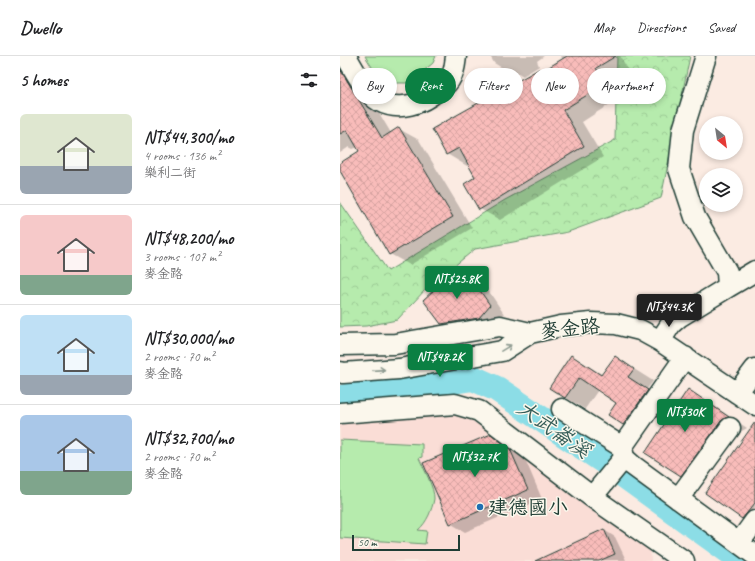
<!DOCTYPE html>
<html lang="en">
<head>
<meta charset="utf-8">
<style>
  :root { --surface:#fff; --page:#f6f6f6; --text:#202124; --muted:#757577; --line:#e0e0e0; --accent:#0b8043 }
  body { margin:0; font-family:Caveat,"LXGW WenKai TC",sans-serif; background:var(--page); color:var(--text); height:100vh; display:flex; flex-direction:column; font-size:15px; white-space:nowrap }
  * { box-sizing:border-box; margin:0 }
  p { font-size:13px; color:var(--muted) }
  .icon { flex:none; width:22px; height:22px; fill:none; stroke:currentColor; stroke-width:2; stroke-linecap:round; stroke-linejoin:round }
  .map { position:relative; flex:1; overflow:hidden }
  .drawer { display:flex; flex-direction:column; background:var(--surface); width:340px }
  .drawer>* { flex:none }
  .guide { position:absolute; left:12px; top:12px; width:343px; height:36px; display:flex; gap:8px }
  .needle { width:26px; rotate:150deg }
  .controls { position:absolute; left:359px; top:60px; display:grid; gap:8px }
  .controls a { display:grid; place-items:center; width:44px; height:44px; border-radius:50%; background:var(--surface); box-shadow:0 2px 6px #0003; font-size:20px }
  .scale { position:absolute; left:12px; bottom:10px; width:108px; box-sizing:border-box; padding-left:4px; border:2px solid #1f3d34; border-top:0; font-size:11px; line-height:14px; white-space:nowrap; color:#1f3d34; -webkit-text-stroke:3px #fbf7ec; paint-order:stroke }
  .price { position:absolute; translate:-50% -34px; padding:0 9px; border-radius:4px; background:var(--accent); color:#fff; font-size:13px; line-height:26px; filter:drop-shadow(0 1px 2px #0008) }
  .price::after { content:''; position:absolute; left:50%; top:24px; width:12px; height:9px; margin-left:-6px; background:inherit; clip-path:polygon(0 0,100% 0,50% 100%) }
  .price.on { background:#222; color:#fff }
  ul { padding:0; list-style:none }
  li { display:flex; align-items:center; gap:12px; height:100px; padding:0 20px }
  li+li { border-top:1px solid var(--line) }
  li span { display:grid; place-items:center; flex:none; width:112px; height:80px; border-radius:6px; color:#555 }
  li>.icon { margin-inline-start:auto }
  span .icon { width:48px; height:48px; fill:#fffc; stroke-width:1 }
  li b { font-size:17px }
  h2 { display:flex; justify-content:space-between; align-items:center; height:48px; padding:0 20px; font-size:17px }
  .pill { padding:0 14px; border-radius:18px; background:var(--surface); box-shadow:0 2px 6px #0003; font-size:14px; line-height:36px }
  .pill.on { background:var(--accent); color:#fff }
  header { display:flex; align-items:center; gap:24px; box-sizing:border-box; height:56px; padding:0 20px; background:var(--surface); border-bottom:1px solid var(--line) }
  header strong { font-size:19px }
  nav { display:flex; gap:22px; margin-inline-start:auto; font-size:14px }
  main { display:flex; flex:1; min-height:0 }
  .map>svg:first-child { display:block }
  .built { fill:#faddd6 }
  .green { fill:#b6ebad; stroke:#6a9470 }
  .forest { fill:url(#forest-crowns); stroke:#6a9470 }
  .shadow { fill:#0003 }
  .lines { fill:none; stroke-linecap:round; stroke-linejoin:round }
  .river { stroke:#8cdde6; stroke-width:26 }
  .building { fill:url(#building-cross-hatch); stroke:#1f3d34 }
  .minor-casing { stroke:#1f3d34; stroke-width:23 }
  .minor { stroke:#fbf7ec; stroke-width:20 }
  .oneway { stroke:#8d9a90 }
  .poi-dot { fill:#1f6fb2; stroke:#fbf7ec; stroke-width:1.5 }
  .labels { text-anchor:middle; stroke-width:3; stroke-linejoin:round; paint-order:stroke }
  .street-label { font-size:20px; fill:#1f3d34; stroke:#fbf7ec }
  .poi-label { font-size:20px; fill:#1f3d34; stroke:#fbf7ec; text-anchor:start }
  .water-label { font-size:21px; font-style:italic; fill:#355d58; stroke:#fbf7ec }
</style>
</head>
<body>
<header>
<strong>Dwello</strong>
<nav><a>Map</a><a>Directions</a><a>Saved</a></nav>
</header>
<main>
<section class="drawer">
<h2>5 homes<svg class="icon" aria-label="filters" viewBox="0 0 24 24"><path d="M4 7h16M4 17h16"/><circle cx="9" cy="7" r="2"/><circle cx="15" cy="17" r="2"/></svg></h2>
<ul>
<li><span style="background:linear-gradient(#dfe7d0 65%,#9aa5b1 0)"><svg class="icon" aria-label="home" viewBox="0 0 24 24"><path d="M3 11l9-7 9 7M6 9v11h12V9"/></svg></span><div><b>NT$44,300/mo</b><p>4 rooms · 136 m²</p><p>樂利二街</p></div></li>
<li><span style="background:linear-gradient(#f6c9c9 75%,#7fa58c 0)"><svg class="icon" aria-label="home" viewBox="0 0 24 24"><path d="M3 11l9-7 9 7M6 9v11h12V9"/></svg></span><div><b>NT$48,200/mo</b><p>3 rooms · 107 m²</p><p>麥金路</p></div></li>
<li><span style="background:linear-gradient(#bfe0f5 75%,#9aa5b1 0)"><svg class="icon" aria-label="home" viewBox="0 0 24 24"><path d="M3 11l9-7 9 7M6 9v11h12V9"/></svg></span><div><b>NT$30,000/mo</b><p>2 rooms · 70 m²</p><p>麥金路</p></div></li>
<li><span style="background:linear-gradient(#a9c7e8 70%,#7fa58c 0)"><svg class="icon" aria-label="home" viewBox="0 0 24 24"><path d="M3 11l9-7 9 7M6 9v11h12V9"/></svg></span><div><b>NT$32,700/mo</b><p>2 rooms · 70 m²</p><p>麥金路</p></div></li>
</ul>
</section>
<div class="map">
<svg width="415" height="505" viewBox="0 0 415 505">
  <defs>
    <pattern id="forest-crowns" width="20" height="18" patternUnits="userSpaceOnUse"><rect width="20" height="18" fill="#b6ebad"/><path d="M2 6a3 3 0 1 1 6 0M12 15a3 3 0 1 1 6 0" fill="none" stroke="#9cca95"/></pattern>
    <pattern id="building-cross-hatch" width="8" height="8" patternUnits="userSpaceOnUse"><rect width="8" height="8" fill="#f9bcba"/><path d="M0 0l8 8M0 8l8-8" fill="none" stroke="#d5a2a0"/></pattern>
  </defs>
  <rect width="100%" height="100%" fill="#fbebe2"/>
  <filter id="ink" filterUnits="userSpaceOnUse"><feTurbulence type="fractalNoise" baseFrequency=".025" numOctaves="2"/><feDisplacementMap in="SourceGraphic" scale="8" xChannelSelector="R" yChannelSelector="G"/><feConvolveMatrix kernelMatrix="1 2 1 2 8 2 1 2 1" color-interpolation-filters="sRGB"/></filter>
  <g filter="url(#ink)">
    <!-- built -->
    <path class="built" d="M96,355l50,5 164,114 1,31h-311v-142z"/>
    <!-- green -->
    <path class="green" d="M25,0h71l-3,7 -24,20h-27z
      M0,384l82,4v13l-3,1c4,9 16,31 15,41 -1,6 -3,11 -5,16 -3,6 -6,11 -11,15l9,1 -2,13 -85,-6z"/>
    <!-- forest -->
    <path class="forest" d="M277,0h73l-29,142 -93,34 -93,17 -49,40 -29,31 -31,6 -26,1v-125l48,69 117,-71 110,-60z"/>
    <!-- shadow -->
    <path class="shadow" d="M0,0h5l46,77 8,-4 20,11 53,88 -62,37 -20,-11 -50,-85v-5l20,-12 -2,-5 -5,2 -4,-2 -9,6z
      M150,0h54l-7,5 2,5 -16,10 -6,-4 -3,3 -20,-12z
      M221,0h59l9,15 -14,9 9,15 -42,27 21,35 -103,63 -20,-11 -4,-32 -7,-13 -2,2 -20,-12 92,-84 4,2 20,-12z
      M127,217l15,8 22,33 -10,12 -37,6 -15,-8z
      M232,300l31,19 12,-18 38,24 -6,8 20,13 -24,33 -33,-21 7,-11 -19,-13 -13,19 -20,-12z
      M349,335l19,11 39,26 -7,4 -39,54 -20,-11z
      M151,379l15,9 19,15 17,40 -77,33 -15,-9z
      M415,379v90l-48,-33z
      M264,474l11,7 11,23 -89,1z"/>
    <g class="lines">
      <!-- river -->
      <path class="river" d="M0,342l133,-20 24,11 117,79 129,93"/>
    </g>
    <!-- building -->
    <path class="building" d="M227,0h49l-20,12 9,16 -42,26 21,36 -105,64 -15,-26 11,-7 -16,-29 -13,7 -14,-26 107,-60 2,3z
      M0,13l42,69 17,-11 54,90 -64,38 -49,-84v-8l19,-12 -12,-21 -7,4z
      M127,216l23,33 -11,13 -38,6 -18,-24 24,-22z
      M231,299l30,20 14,-19 19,13 -6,8 20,13 -25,35 -15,-10 8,-12 -37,-25 -14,20 -16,-10z
      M348,333l41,28 -4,1 -4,3 -40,55 -36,-23z
      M415,366v81l-13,16 -37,-26z
      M151,378l19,15 18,41 -78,34 -27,-61z
      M264,473l11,25 -16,7h-64z"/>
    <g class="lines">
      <!-- minor casing -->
      <g class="minor-casing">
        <path id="minor" d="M6,0c7,12 21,39 33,45 20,11 43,3 59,-11 5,-3 11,-8 13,-13 4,-7 4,-14 5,-21
          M388,231l27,-16
          M320,285l11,-17 8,-7 49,-30 -1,-15 -32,-55 -16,-48 4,-39 23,-74
          M0,289l55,-1 105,-18 30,7 31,-7 30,-3 25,1 24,6 20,11 95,64
          M0,316l3,1 56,-4 103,-18 28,-18
          M397,337l18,-24
          M222,353l60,38 2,11 8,7 123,90
          M0,357l115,-9 24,7 113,86 92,64
          M282,391l63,-90
          M252,441l32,-39
          M338,443l52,-71
          M399,487l16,-22"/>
      </g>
      <!-- minor -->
      <use href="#minor" class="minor"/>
    </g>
    <!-- one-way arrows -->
    <defs><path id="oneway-shaft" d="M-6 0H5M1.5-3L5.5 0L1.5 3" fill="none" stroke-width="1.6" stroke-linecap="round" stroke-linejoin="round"/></defs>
    <g class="oneway">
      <use href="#oneway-shaft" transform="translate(166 292) rotate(-31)"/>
      <use href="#oneway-shaft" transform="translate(39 314) rotate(-4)"/>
    </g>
  </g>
  <!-- markers -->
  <circle class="poi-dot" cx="140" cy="451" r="4"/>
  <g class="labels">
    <!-- street labels -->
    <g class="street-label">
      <text transform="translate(230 272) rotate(-6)" y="7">麥金路</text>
    </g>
    <!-- poi labels -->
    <g class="poi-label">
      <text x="148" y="458">建德國小</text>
    </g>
    <!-- water labels -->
    <g class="water-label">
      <text transform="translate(214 373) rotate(35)" y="7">大武崙溪</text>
    </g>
  </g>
</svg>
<div class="controls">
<a><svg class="needle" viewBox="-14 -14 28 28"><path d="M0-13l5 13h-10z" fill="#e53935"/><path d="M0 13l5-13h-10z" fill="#757577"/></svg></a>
<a><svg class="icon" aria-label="layers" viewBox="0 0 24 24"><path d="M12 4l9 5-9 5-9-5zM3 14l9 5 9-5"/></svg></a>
</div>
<div class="scale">50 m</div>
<b class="price" style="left:117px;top:244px">NT$25.8K</b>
<b class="price on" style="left:329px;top:272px">NT$44.3K</b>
<b class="price" style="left:100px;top:322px">NT$48.2K</b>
<b class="price" style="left:345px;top:377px">NT$30K</b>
<b class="price" style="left:135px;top:422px">NT$32.7K</b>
<div class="guide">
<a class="pill">Buy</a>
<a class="pill on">Rent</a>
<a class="pill">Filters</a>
<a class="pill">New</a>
<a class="pill">Apartment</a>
</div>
</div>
</main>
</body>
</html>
